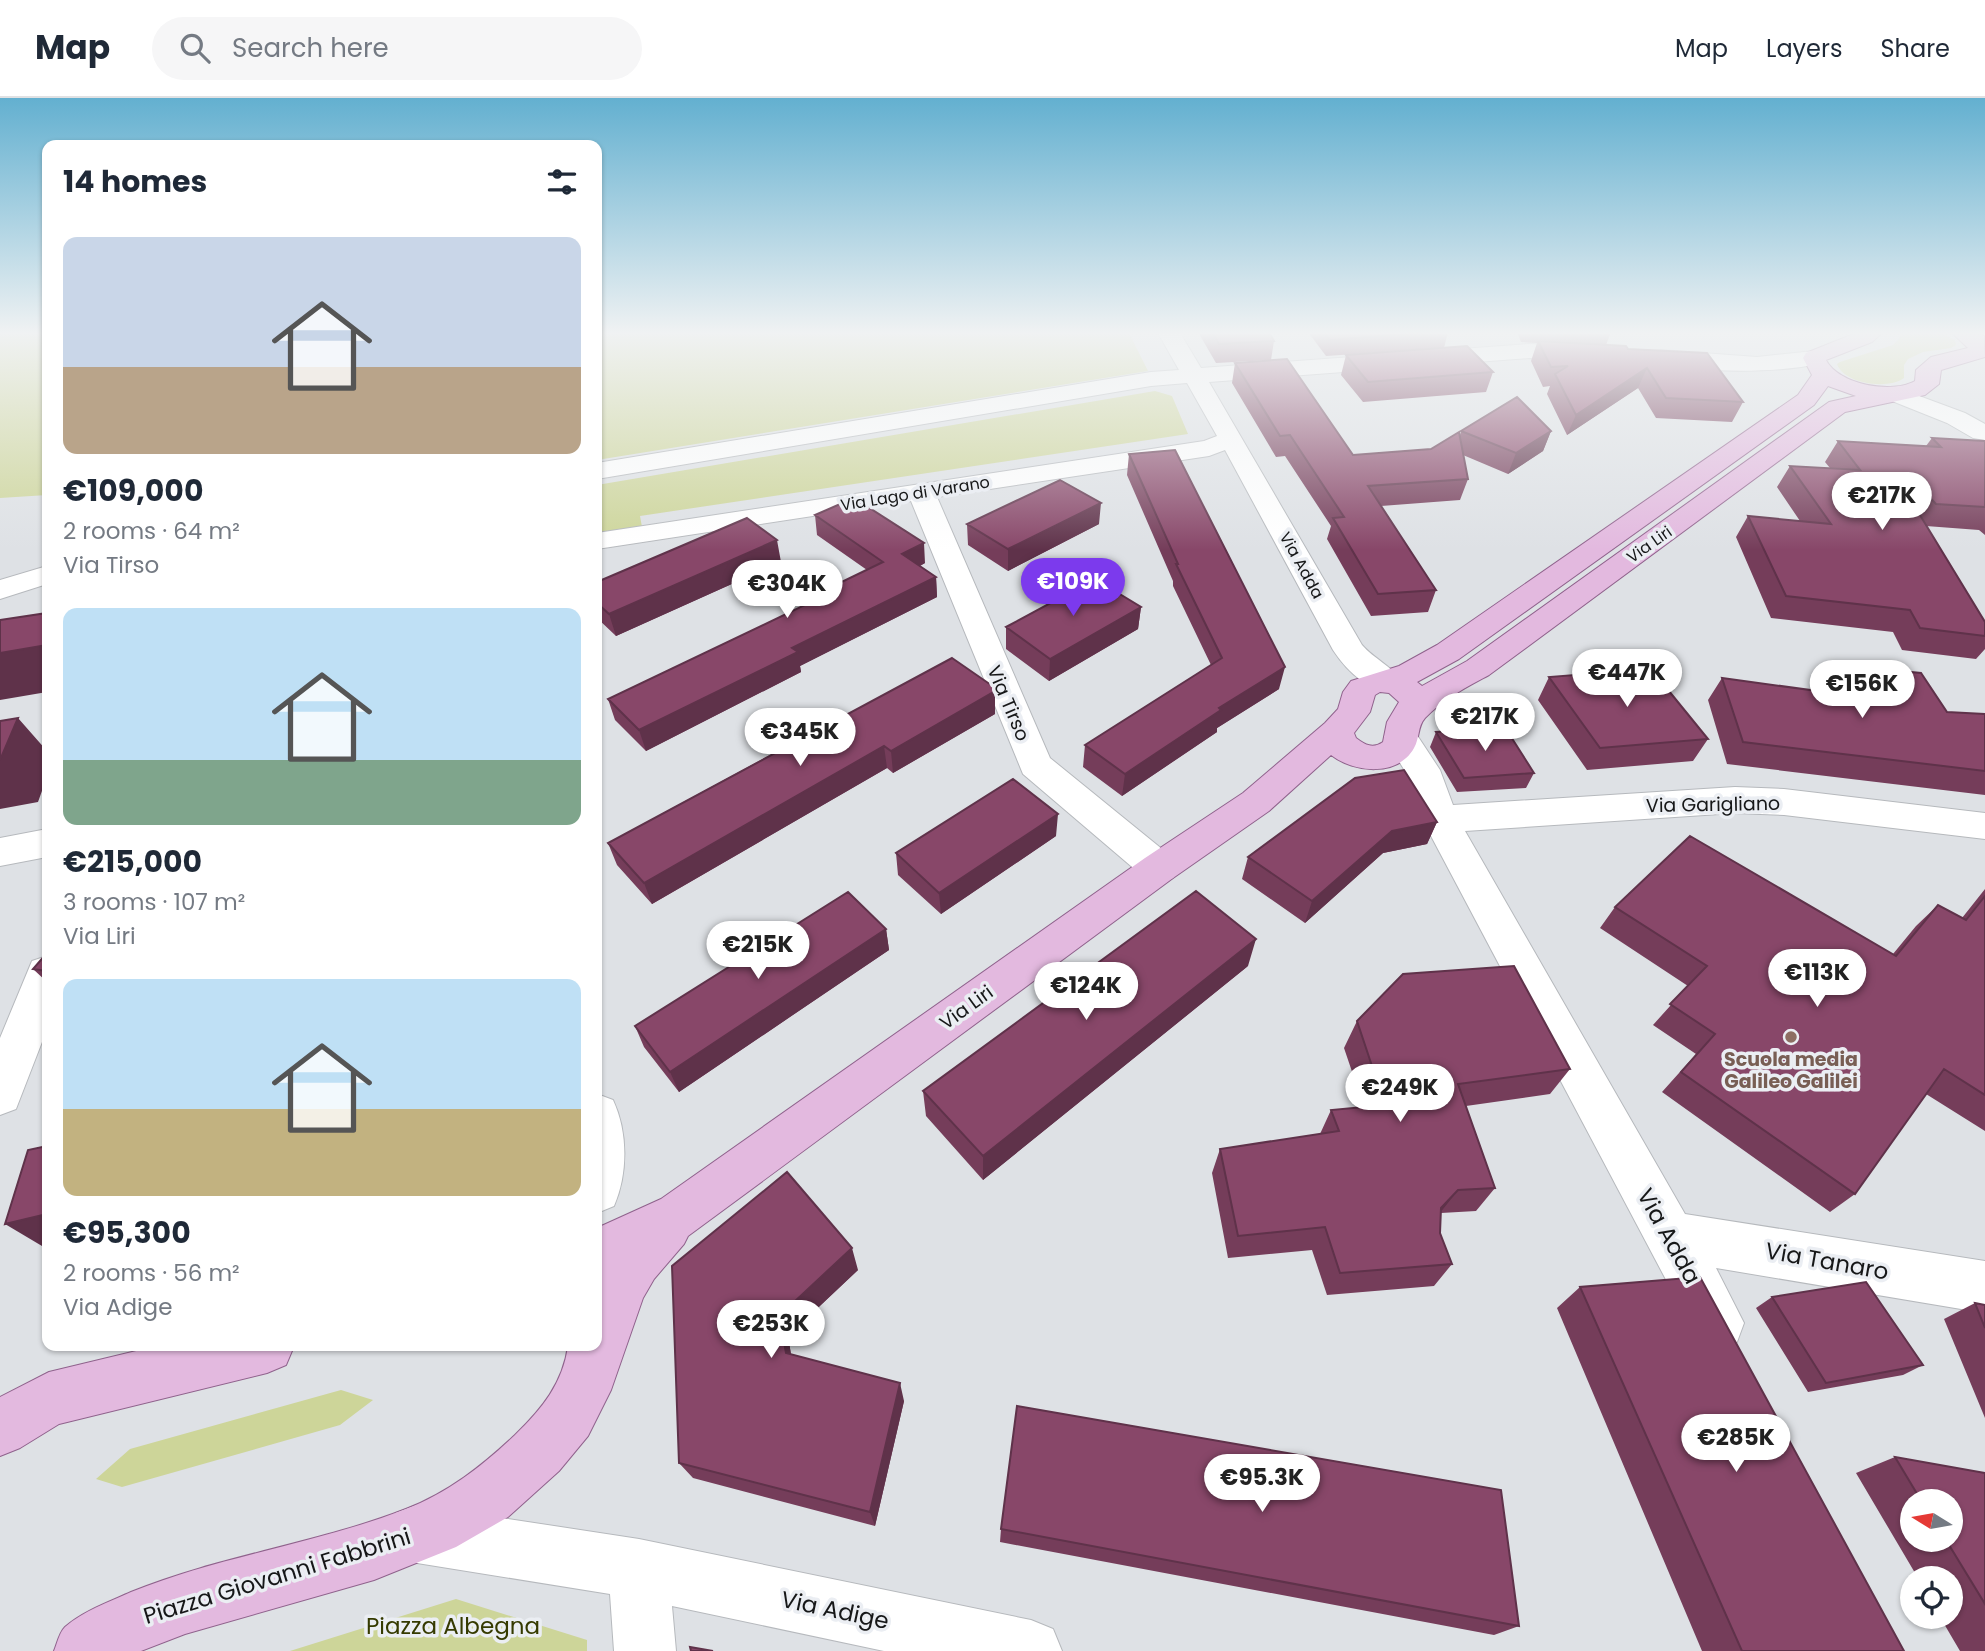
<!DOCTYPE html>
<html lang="en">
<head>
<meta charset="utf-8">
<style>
  :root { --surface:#fff; --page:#f6f6f7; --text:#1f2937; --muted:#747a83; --line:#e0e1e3; --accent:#7c3aed }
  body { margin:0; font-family:Poppins,sans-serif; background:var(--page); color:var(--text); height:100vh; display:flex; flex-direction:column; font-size:26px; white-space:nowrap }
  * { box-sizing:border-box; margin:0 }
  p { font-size:23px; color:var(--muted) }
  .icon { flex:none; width:38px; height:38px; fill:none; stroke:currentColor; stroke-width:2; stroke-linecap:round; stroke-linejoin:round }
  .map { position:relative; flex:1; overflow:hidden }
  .details { position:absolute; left:42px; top:42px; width:560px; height:1211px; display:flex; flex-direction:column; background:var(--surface); border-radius:14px; box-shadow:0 2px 5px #0004 }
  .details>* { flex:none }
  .needle { width:46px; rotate:281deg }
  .controls { position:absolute; left:1900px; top:1391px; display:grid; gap:14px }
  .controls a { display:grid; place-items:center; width:63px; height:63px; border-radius:50%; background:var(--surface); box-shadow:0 2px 5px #0004; font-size:35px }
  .price { position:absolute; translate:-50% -60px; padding:0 16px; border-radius:24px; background:#fff; color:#222; font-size:23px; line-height:46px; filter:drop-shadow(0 2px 4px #0008) }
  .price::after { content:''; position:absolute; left:50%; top:42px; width:21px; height:16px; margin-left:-10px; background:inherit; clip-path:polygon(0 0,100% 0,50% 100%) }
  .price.current { background:var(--accent); color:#fff }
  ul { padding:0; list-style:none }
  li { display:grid; align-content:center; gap:14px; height:371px; padding:0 21px }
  li span { display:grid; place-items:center; height:217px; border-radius:14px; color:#555 }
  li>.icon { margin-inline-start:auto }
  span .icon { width:126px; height:126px; fill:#fffc; stroke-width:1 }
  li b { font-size:30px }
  h2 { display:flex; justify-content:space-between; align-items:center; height:84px; padding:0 21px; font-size:30px }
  header { display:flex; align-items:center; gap:42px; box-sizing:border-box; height:98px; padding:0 35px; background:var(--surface); border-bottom:2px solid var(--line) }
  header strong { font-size:33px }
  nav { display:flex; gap:38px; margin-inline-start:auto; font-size:24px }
  .search { width:490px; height:63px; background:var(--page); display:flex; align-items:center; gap:18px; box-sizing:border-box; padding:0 24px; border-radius:38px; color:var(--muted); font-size:26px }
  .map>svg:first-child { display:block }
  .green { fill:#cdd599 }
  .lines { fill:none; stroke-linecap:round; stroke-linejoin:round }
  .minor-casing { stroke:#b6b9bd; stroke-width:2 }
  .major-casing { stroke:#8f628c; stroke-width:2 }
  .minor { fill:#fff; fill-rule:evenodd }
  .major { fill:#e3b9df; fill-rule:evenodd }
  .wall { fill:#753d5a; fill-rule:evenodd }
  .shaded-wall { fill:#5f324a }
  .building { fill:#884769; stroke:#5f324a; stroke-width:2 }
  .education-dot { fill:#8d6e63; stroke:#ebeef3; stroke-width:2.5 }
  .labels { text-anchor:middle; stroke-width:7; stroke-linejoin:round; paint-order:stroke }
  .far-street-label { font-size:16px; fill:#161718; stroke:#ebeef3 }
  .street-label { font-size:19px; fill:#161718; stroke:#ebeef3 }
  .education-label { font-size:19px; font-weight:bold; fill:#785e54; stroke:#ebeef3 }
  .near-street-label { font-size:23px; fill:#161718; stroke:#ebeef3 }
  .near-park-label { font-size:23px; fill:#353a00; stroke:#ebeef3 }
</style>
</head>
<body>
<header>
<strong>Map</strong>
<div class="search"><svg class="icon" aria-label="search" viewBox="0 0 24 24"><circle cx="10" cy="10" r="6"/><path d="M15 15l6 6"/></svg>Search here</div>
<nav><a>Map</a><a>Layers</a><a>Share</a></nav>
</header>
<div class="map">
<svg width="1985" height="1553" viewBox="0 0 1985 1553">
  <rect width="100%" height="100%" fill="#dee1e5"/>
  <!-- green -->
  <path class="green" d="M0,235h47v162l-47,3z
    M597,235h532l19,38 -551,89z
    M1901,235h41l13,7 1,5 -5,3 -28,4 -15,7 -4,6v13c-16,12 -60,6 -67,-14l3,-2 53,-17 6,-6z
    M1155,293l17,5 16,38 -548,82 2,11 -45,6v-48z
    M341,1292l32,10 -33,25 -218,62 -26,-8 34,-30z
    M456,1501l131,41v11h-297z"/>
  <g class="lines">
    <!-- minor casing -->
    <g class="minor-casing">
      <path id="minor" d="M1158,235h22l21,35 328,-24 58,2 8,2 3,5 -3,5 -8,2 -58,-2 -320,24 153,263c12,14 30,21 39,36l-5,7c-26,7 -49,-17 -63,-38l-108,-200 -16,6 -272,41 113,261 123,100 5,10 -5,10 -14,4 -14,-4 -122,-104 -112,-273 -314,48v-16l607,-92 13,-5 -30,-53 -36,3 -554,93v-16l554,-91 28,-2z
        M1661,252l96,7 57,-6 8,2 3,5 -3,5c-46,11 -122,10 -169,-1l-3,-5 3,-5z
        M1895,289l70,26 20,11v16l-12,-2 -26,-15 -60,-24 -4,-5 4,-5z
        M47,468v18l-47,15v-19z
        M1401,628l12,3 27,41 13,35 282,-18 49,2 201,24v26l-201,-24 -49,-2 -270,18 220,383 300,47v52l-269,-45 28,55 -7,19 -19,7 -19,-7 -277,-523 -17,-48 -21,-34 5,-8z
        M47,731v28l-47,9v-28z
        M47,858v73l-31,80 -16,6v-77l32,-77z
        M597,996l16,6c15,32 15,74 1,106l-17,7z
        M417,1407l222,34 392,81 22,9 9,22h-178l-212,-45 4,45h-62l-4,-57 -193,-31 -21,-8 -8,-21 8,-21z"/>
    </g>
    <!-- major casing -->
    <g class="major-casing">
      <path id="major" d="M1856,235h26l-10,9 -46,18c13,25 66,34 89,21l1,-11 15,-13 37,-9 -16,-15h25l7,3 1,21 -44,13 -2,14 -14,11 -80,17 -356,263c-22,12 -46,24 -64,43 -8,9 -5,20 -11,30 -16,29 -60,25 -83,7l-62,56 -96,67 -485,358 -4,8 -30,35 -11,19 -32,92 -23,46 -29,35 -51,46 -52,30 -82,33 -189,54 -44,17h-87c3,-7 5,-18 11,-24 18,-16 44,-25 66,-35 88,-36 185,-48 275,-83 43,-17 76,-43 109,-74 27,-26 48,-52 53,-89h29v-63l2,-6 -2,1v-50l64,-29 484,-341 98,-65 82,-70 13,-14 5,-17 8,-11 48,-15 38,-21 361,-250 14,-20 -9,-17 3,-5zM1828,288l28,10 -27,6 -362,259 -45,25 -5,-4 42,-23 355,-254zM1380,594l9,1 10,9 -12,20 -4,20c-10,7 -18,3 -27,-4l-2,-5 16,-21 5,-17z
        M157,1248h137l-8,19 -19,8 -208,51 -39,24 -20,8v-59l49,-25z"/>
    </g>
    <!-- minor -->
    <use href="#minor" class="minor"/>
    <!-- major -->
    <use href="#major" class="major"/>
  </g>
  <!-- wall -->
  <path class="wall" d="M1198,234h71l5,9 -3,19 -55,3z
    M1308,234h140l-4,16 -118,8z
    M1517,234h94l-5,13 22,4 115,53 -11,20 -76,-4 -18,-30 -71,47 -20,-41 3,-8 -7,1 -12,-26 6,-18 -16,-1z
    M1346,257l147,17 -7,20 -123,10 -22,-27z
    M1235,265l118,92 78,-6 29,-14 1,-4h90l-8,20 -35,23 -45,-19 5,24 -8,21 -79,6 55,84 -8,22 -57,4 -44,-77 4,-13 -46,-70 -9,1 -44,-74z
    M1932,340l53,3v94l-6,-5 -53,-4 59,96v27l-9,10 -74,-9 -9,-18 -122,-14 -35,-81 12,-21 52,5 -23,-34 13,-21 40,2 -5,-6 13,-21 88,5z
    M1129,356l150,235 -62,39v4l-95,64 -39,-29 2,-22 126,-80 -38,-79v-5l-46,-106z
    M815,417l110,48 -5,3 16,11 1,20 -137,69 1,6 -155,79 -31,-31 -7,-21 193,-92 -1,-5 67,-32 -50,-35z
    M967,426h132l-91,47 -40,-26z
    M781,464l-165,74 -19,-18v-36z
    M1141,509l-3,22 -89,52 -43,-32v-22z
    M1849,568l98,46 38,2v81l-258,-31 -19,-64 14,-22 114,16 -3,-6z
    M1549,579l159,62 -15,22 -106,9 -49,-70z
    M995,616l-102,59 -6,-5 -235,136 -35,-39 -9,-22 197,-107z
    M1436,634l98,41 -8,15 -69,4 -27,-45z
    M1437,724l-10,22 -44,9 -78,70 -63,-44 6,-22z
    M1056,738l-115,78 -43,-39 -2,-22z
    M1985,791v242l-59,-37 -71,100 -25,18 -168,-120 34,-38 -43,-29 35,-39 -88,-58 15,-21 278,47 23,-28 22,-21 24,13z
    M886,831l3,21 -210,142 -35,-45 -9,-21z
    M47,855v29l-14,-13z
    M1248,868l-265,214 -57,-64 -3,-25z
    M1357,923l213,48 -20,25 -84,12 29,82 -19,23 -35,2 -1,20 12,31 -18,22 -107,9 -15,-45 -84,8 -16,-85 8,-24 100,-15 11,-24 33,-3 -20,-59z
    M672,1168l186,4 -70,66 3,19 113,46 -29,125 -182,-48 -14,-15z
    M1580,1189l324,364h-202l-145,-343z
    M1772,1199l151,68 -20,10 -95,17 -52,-84z
    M1975,1205l10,2v113l-41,-99z
    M1895,1359l90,16v178h-25l-20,-34h11v-39h-33l-62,-105zM1913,1404h38v38h-38z
    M1001,1431l518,97 -25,9 -494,-93z"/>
  <!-- shaded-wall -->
  <path class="shaded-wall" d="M1647,270l-9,20 -71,47 9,-20z
    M1551,333l-8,20 -35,23 8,-21z
    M1925,394l-15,21 2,-11z
    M1101,405l-2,21 -91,47v-22z
    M777,442l4,22 -165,74 -7,-22z
    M924,445l1,20 -29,15 -2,-21z
    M936,479l1,20 -137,69 1,6 -155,79 -7,-21 153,-82z
    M1141,509l-3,22 -89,52 1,-22z
    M47,547v47l-47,8v-47z
    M1285,569l-6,22 -62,39v4l-95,64 3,-22 94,-66z
    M995,593v23l-102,59 -2,-22z
    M18,620l29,33v26l-9,25 -38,7v-49z
    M884,648l3,22 -235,136 -8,-21z
    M1058,716l-2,22 -115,78 -2,-21z
    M1437,724l-10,22 -44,9 -78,70 7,-22 80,-70z
    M886,831l3,21 -210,142 -9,-20z
    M1256,841l-8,27 -265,214v-24z
    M1458,1092l-18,23 1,-5z
    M47,1116v31l-5,1 -37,-22z
    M852,1150l6,22 -70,66 6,36 -8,-19 -7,-37z
    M900,1285l4,18 -29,125 -5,-14z"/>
  <!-- building -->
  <path class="building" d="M1212,234h57l5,9 -55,3z
    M1324,234h107l-101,8z
    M1538,243l88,5 2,3 79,4 36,49 -77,-4 -19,-30 -71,47 -21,-41 13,-8 -17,1z
    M1467,248l26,26 -125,10 -22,-27z
    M1287,261l66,96 78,-6 28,-17 9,47 -100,7 68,104 -58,4 -45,-76 11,-1 -54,-82 -10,1 -45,-73z
    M1517,299l34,34 -35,22 -55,-22z
    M1932,340l53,3v66l-49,-3 -11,-12 -13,10 73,120v14l-65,-8 -10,-18 -124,-14 -38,-80 83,8 -41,-58 70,4 -22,-29 103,6z
    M1175,352l110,217 -66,41 2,2 -96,64 -40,-29 137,-87 -46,-94h2l-49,-110z
    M1060,382l41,23 -93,46 -41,-25z
    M854,400l70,45 -22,11 34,23 -144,71 6,4 -159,78 -31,-31 197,-94 -5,-3 83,-40 -68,-47z
    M747,420l30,22 -168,74 -12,-11v-21z
    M1095,481l46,28 -91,52 -44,-32z
    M47,515v32l-47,8v-33z
    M952,560l42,29 1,4 -104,60 -7,-5 -240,137 -36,-40z
    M1849,568l72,7 26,39 38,2v57l-242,-29 -21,-64 147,20z
    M1651,571l57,70 -108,9 -51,-71z
    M18,620l-18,42v-39z
    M1506,631l28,44 -70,5 -28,-46z
    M1404,672l33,52 -45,9 -80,70 -64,-44 107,-79z
    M1013,681l45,35 -119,79 -43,-40z
    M1690,738l206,120 42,-51 28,15 19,-24v199l-41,-26 -89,125 -174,-122 34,-38 -45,-30 37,-38 -92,-59z
    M1196,793l60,48 -273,217 -60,-65z
    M848,794l38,37 -216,143 -35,-46z
    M47,855v18l-14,-2z
    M1514,868l56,103 -112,15 37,104 -37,2 -17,18 -1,25 12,31 -112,9 -15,-46 -87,9 -18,-87 119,-18 -8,-21 54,-5 -28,-84 46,-47z
    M47,1048v68l-42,10 23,-74z
    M787,1074l65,76 -73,68 7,37 114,30 -30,129 -191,-49 -7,-197z
    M1700,1179l204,374h-162l-162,-364z
    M1866,1184l57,83 -97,18 -54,-86z
    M1975,1205l10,2v23z
    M1017,1308l484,84 18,136 -518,-97z
    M1895,1359l90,16v131l-39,-64h5v-38h-29z
    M690,1549l23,4h-22z"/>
  <!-- sky -->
  <linearGradient id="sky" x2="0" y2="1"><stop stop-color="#63b0d0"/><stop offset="0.52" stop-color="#f0f2f3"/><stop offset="1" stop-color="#f0f2f3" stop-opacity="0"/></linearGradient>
  <rect width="1985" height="452" fill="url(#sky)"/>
  <!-- markers -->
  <circle class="education-dot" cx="1791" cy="939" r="7"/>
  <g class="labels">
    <!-- far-street labels -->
    <g class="far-street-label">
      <text transform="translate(915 395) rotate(-9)" y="6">Via Lago di Varano</text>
      <text transform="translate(1649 446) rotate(-35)" y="6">Via Liri</text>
      <text transform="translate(1302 467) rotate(61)" y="6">Via Adda</text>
    </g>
    <!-- street labels -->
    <g class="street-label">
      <text transform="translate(1009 605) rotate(67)" y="7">Via Tirso</text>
      <text transform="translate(1713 706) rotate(-1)" y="7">Via Garigliano</text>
      <text transform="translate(966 909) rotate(-36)" y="7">Via Liri</text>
    </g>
    <!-- education labels -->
    <g class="education-label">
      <text x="1791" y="968">Scuola media<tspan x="1791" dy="22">Galileo Galilei</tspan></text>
    </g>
    <!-- near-street labels -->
    <g class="near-street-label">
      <text transform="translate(1669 1138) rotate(61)" y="8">Via Adda</text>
      <text transform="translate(1827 1163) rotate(10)" y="8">Via Tanaro</text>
      <text transform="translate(277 1478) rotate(-17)" y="8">Piazza Giovanni Fabbrini</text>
      <text transform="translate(835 1512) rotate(12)" y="8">Via Adige</text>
    </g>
    <!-- near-park labels -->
    <g class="near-park-label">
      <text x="453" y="1536">Piazza Albegna</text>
    </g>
  </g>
</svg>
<div class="controls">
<a><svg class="needle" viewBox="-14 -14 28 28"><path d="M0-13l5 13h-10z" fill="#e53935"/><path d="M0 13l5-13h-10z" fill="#747a83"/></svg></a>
<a><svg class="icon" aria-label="locate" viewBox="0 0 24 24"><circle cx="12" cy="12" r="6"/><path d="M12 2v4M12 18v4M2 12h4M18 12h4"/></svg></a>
</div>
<b class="price" style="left:1882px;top:434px">€217K</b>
<b class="price current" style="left:1073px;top:520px">€109K</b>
<b class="price" style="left:787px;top:522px">€304K</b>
<b class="price" style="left:1627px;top:611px">€447K</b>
<b class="price" style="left:1862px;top:622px">€156K</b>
<b class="price" style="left:1485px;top:655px">€217K</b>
<b class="price" style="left:800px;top:670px">€345K</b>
<b class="price" style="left:758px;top:883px">€215K</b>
<b class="price" style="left:1817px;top:911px">€113K</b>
<b class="price" style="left:1086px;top:924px">€124K</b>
<b class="price" style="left:1400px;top:1026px">€249K</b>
<b class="price" style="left:771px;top:1262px">€253K</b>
<b class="price" style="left:1736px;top:1376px">€285K</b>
<b class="price" style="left:1262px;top:1416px">€95.3K</b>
<section class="details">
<h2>14 homes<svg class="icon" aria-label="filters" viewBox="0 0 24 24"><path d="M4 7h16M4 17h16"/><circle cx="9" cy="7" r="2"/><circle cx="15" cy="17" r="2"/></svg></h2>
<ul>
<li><span style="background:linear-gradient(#c9d6e8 60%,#b9a48a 0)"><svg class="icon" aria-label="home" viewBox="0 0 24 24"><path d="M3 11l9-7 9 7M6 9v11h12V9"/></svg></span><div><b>€109,000</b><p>2 rooms · 64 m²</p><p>Via Tirso</p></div></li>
<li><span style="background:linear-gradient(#bfe0f5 70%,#7fa58c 0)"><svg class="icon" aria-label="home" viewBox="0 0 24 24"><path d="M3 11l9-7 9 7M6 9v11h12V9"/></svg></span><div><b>€215,000</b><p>3 rooms · 107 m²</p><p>Via Liri</p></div></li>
<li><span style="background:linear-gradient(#bfe0f5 60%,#c2b280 0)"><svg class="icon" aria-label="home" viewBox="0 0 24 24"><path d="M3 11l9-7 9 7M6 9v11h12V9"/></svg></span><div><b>€95,300</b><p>2 rooms · 56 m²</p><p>Via Adige</p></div></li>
</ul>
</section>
</div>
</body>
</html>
